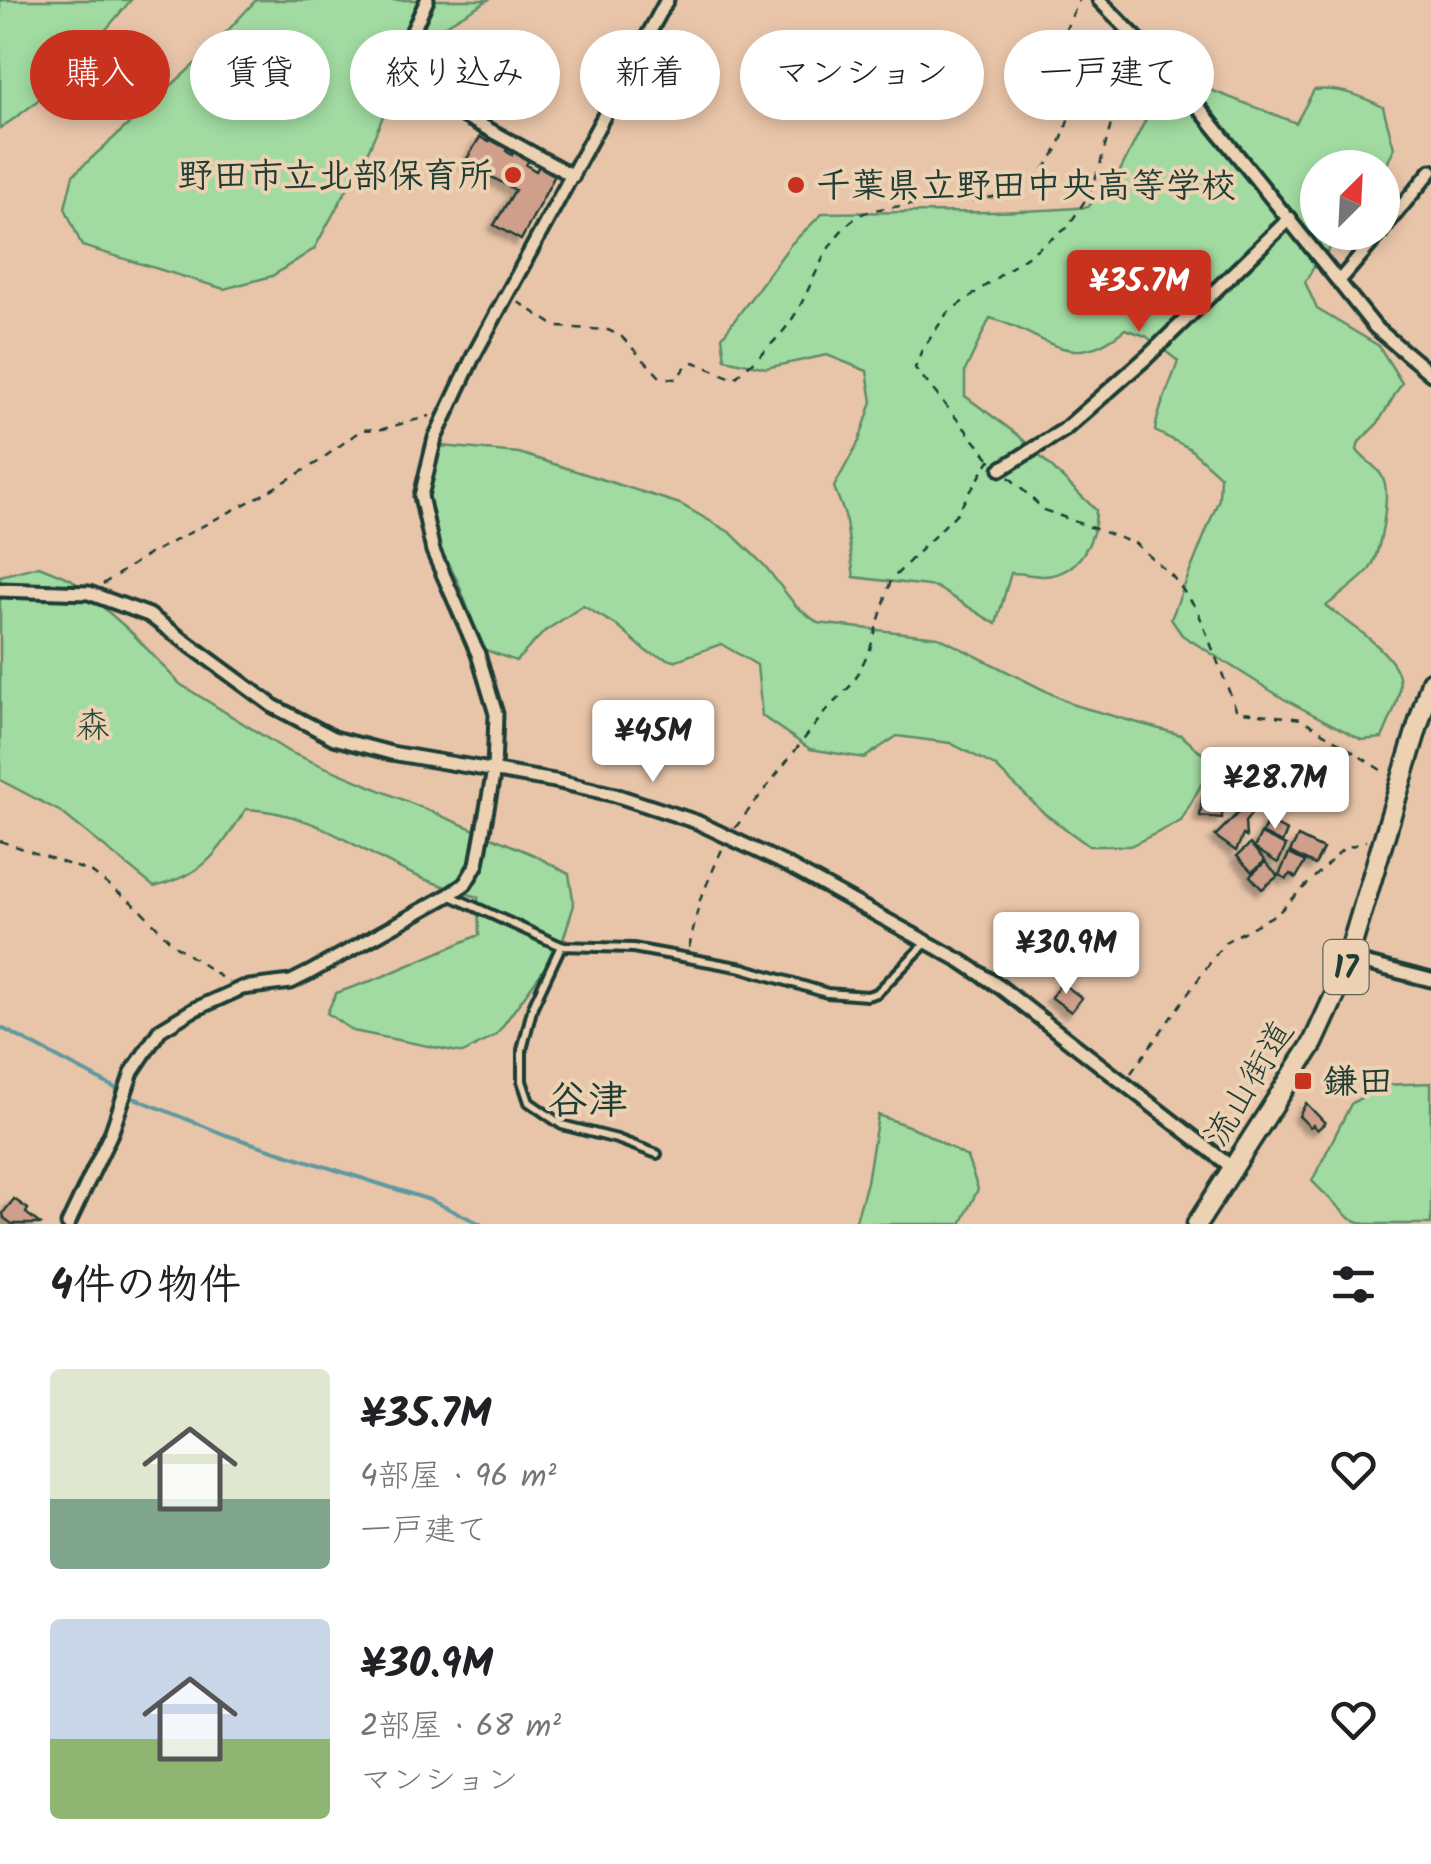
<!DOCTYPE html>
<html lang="ja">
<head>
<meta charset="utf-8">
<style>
  :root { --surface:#fff; --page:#f2f2f2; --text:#202124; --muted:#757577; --accent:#c8321e }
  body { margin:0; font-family:Kalam,"Klee One",sans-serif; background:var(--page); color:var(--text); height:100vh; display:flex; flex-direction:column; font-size:38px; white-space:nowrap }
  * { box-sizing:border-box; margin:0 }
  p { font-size:32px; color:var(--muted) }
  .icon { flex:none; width:55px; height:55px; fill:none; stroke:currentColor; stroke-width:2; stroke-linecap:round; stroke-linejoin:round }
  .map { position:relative; height:1224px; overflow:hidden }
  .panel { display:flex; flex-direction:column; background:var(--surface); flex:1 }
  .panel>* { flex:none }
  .hud { position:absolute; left:30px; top:30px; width:1372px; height:90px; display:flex; gap:20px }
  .needle { width:65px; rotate:24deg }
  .controls { position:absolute; left:1300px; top:150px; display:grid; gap:20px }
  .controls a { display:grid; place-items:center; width:100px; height:100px; border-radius:50%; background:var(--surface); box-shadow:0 5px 15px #0003; font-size:50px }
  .price { position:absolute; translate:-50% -85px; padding:0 22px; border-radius:10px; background:#fff; color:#222; font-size:32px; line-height:65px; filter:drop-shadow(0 2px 5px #0008) }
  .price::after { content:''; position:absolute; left:50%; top:60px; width:30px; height:22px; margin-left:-15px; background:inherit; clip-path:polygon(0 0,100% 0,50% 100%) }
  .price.active { background:var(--accent); color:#fff }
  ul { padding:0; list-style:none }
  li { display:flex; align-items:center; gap:30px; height:250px; padding:0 50px }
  li span { display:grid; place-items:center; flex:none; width:280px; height:200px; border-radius:10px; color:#555 }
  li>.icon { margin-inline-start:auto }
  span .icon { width:120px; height:120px; fill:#fffc; stroke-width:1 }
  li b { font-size:42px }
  h2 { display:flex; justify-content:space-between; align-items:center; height:120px; padding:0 50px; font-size:42px }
  .tag { padding:0 35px; border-radius:45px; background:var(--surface); box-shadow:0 5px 15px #0003; font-size:35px; line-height:90px }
  .tag.active { background:var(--accent); color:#fff }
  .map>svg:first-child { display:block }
  .green { fill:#a1dba1; stroke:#608c6a; stroke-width:2.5 }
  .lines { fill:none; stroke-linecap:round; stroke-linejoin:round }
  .stream { stroke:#5f99a0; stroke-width:4 }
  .building { fill:#cf9f8b; stroke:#1f3d34; stroke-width:2.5; filter:url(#shadow) }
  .lane-casing { stroke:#1f3d34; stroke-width:14 }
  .street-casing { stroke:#1f3d34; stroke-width:19 }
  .primary-casing { stroke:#1f3d34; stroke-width:25 }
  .path { stroke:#1f3d34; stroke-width:2.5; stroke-dasharray:8 8; stroke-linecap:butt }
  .lane { stroke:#ecd1b3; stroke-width:6 }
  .street { stroke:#ecd1b3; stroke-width:11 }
  .primary { stroke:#ecd1b3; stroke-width:18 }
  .poi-dot { fill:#c8321e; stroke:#ecd1b3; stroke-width:4 }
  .labels { text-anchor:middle; stroke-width:8; stroke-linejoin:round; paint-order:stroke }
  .shield { fill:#ecd1b3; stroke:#5c695a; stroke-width:2.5 }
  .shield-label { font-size:32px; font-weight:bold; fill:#1f3d34 }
  .poi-label { font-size:35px; font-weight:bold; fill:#1f3d34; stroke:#ecd1b3; text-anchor:start }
  .park-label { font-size:35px; fill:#264539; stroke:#ecd1b3 }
  .street-label { font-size:35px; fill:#1f3d34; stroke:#ecd1b3 }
  .quarter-label { font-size:40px; font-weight:bold; fill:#1f3d34; stroke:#ecd1b3 }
</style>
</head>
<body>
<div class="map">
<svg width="1431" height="1224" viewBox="0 0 1431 1224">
  <defs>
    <filter id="shadow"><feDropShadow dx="-5.5" dy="5.5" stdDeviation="2.5" flood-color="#0004"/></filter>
  </defs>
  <rect width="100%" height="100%" fill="#e8c5a9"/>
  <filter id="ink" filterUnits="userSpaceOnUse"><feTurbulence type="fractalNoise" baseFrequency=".01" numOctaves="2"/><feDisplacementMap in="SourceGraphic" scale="20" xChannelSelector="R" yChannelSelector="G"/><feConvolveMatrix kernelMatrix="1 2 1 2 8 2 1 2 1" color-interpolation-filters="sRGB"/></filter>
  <g filter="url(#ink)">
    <!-- green -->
    <path class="green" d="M0,0h131c-40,47 -78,96 -131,128z
      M256,0h232l-54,32 -29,33 -36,84 -55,100 -42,27 -48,13 -142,-43 -17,-38 8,-33 135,-123z
      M1195,84l101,39 18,-33c25,-3 47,6 69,17l11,41 -11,26 -1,-6h-64v64l26,1 -29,32 -10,17 12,27 62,37 23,37 -24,40 -19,19 -2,8c7,11 20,15 26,28 8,16 -3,78 -14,92 -12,13 -29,25 -43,36 20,15 68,46 73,71 4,18 -10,44 -17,61l-20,2 -78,-41 -102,-64 -11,-16 48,-120 1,-23 -31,-28 -34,-17c3,-25 16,-46 23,-70l-32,-25 -21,-7c-56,47 -80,3 -135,-11l-25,53v25l53,39 78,75c0,30 -17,64 -51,66 -11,0 -23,-3 -34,-3l-15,51 -60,-37 -82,-10 -9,-62 -11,-28 25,-46 13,-39 -5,-31 -40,-16 -61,13 -41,-9 -3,-22 69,-93 32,-31c88,-2 177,2 265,-6l30,-32 28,-56 24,-28z
      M441,446l78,7 161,51 51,29 34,33 31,40 22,17 120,14 136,68 107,30 32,28 -32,58 -51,25h-41l-44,-32 -50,-48 -45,-23 -53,-7 -33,22 -54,-9 -48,-33 -5,-51 -36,-21 -47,17 -27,-9 -31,-27 -33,-19 -38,25 -29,30 -33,-12 -25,-67 -38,-71 -1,-21z
      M39,566l32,13 60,53 49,52 109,68 243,102 37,20 5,31 -13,41 -65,89 -33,18 -110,-22 -26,-18 9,-20 43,-15 100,-43 -1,-38c-20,-6 -40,-12 -59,-20 -65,-26 -98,-64 -173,-68 -30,45 -37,63 -92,78l-93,-75 -61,-32v-204z
      M1431,1083v141h-65l-16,-5 -38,-38 39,-77 31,-19z
      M878,1115l41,15 48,27 11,32 -17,35h-106l12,-42z"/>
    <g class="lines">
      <!-- stream -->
      <path class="stream" d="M0,1027l121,64
        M129,1096l97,39 204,65 51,24"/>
    </g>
    <!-- building -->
    <path class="building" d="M480,137l9,5 2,-4 17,10 -2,3 6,4 1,-4 16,9 -3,5 10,6 3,-5 16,9 -34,65 -27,-15 21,-35 -50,-28z
      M1319,743l30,19 -11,17 -32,-14z
      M1202,797l21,2 -1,19 -22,-2z
      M1244,807l8,6 -7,9 1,15 -3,-2 -7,16 -21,-15z
      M1268,821l19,10 -5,12 -20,-10z
      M1261,834l25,12 -8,17 -24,-15z
      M1298,837l25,12 -8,16 -25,-13z
      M1250,844l15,17 -13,11 -15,-16z
      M1289,854l16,8 -9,16 -6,-4 -3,5 -8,-4z
      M1265,862l13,14 -16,13 -12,-13z
      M1062,983l20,15 -11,14 -20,-15z
      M1306,1103l19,20 -8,7 -4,-5 -3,2 -11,-11z
      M14,1199l14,10 -2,4 14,11h-28l-8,-6 -1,-5z"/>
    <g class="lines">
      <!-- lane casing -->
      <g class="lane-casing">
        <path id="lane" d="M451,896l110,50 72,2 110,20 84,25 40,3 10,-3 49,-50
          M561,946l-28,60 -11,44v31l7,21 33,23 55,14 40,15"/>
      </g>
      <!-- street casing -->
      <g class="street-casing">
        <path id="street" d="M427,0l-35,76 181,100
          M1099,0l73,74 203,253 56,47
          M1382,230l49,-59
          M1339,281l42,-49
          M1001,469l63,-39 83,-73 143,-139
          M0,590l89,3 60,22 124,91 61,32 57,15 164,28 60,14 82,27 88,42 176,97 39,26 234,182
          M1349,959l82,21
          M68,1224l44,-93 20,-59 28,-42 33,-20 49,-22 49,-6 18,-9 140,-78 16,-11 12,-20 17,-94 2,-56 -18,-60 -45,-103 -12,-55 14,-58 39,-83 193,-355"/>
      </g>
      <!-- primary casing -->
      <g class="primary-casing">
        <path id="primary" d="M1197,1224l116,-181 27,-59 91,-302"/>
      </g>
      <!-- path -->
      <path class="path" d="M518,302l39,25 51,3 13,6 39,41 16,2 11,-14 7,-3 40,17c18,-17 39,-34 54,-54 25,-33 33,-84 69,-108 12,-8 30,-9 44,-11 59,-9 122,6 155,-55 11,-21 16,-43 17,-66l-24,-18 30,-67
        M989,458l-74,-90 6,-16 26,-39 120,-85 21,-32 11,-27 15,-56 7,-74
        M1009,477l35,33 92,34 37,33 24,32 39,100 7,3 59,7 85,55
        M103,584l46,-30 113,-59 56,-33 43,-32 22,-1 47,-13
        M735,828l90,-116 29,-30 16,-33 21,-69 66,-67 33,-53 2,1
        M0,841l91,31 48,36 34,36 55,38
        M689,948l11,-48 23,-53
        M1131,1073l94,-131 53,-29 65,-64 23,-8"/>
      <!-- lane -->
      <use href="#lane" class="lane"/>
      <!-- street -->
      <use href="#street" class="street"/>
      <!-- primary -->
      <use href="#primary" class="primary"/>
    </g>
  </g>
  <!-- markers -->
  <g class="poi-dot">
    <circle cx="513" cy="175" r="10"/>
    <circle cx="796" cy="185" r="10"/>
    <rect x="1293" y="1071" width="20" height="20" rx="5"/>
  </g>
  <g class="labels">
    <!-- shield labels -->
    <rect class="shield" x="1323.5" y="940" width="45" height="54" rx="8"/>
    <g class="shield-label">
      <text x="1346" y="978">17</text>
    </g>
    <!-- poi labels -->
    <g class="poi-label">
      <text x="493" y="187" text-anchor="end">野田市立北部保育所</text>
      <text x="816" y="197">千葉県立野田中央高等学校</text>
      <text x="1323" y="1093">鎌田</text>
    </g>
    <!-- park labels -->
    <g class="park-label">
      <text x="93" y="737">森</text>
    </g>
    <!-- street labels -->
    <g class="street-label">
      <text transform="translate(1248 1083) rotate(-59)" y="12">流山街道</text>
    </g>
    <!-- quarter labels -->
    <g class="quarter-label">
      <text x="588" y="1113">谷津</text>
    </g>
  </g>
</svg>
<div class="controls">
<a><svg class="needle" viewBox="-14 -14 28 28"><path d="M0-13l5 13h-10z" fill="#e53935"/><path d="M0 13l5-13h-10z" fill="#757577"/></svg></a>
</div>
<b class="price active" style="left:1139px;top:335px">¥35.7M</b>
<b class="price" style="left:653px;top:785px">¥45M</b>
<b class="price" style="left:1275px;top:832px">¥28.7M</b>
<b class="price" style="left:1066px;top:997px">¥30.9M</b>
<div class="hud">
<a class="tag active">購入</a>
<a class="tag">賃貸</a>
<a class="tag">絞り込み</a>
<a class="tag">新着</a>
<a class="tag">マンション</a>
<a class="tag">一戸建て</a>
</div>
</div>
<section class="panel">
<h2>4件の物件<svg class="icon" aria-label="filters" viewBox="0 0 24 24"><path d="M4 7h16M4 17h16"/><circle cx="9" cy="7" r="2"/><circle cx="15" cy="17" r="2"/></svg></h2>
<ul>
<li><span style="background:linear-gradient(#dfe7d0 65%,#7fa58c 0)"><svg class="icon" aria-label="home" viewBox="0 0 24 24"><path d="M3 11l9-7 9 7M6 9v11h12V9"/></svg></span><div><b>¥35.7M</b><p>4部屋 · 96 m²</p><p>一戸建て</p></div><svg class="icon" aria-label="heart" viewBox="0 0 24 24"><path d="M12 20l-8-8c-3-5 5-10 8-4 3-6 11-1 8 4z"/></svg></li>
<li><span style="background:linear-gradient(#c9d6e8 60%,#8fb573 0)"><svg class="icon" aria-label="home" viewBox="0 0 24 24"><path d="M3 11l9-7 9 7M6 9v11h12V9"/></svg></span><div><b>¥30.9M</b><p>2部屋 · 68 m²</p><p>マンション</p></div><svg class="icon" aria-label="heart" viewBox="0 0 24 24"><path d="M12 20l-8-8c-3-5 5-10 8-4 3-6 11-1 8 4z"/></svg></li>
</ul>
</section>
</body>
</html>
